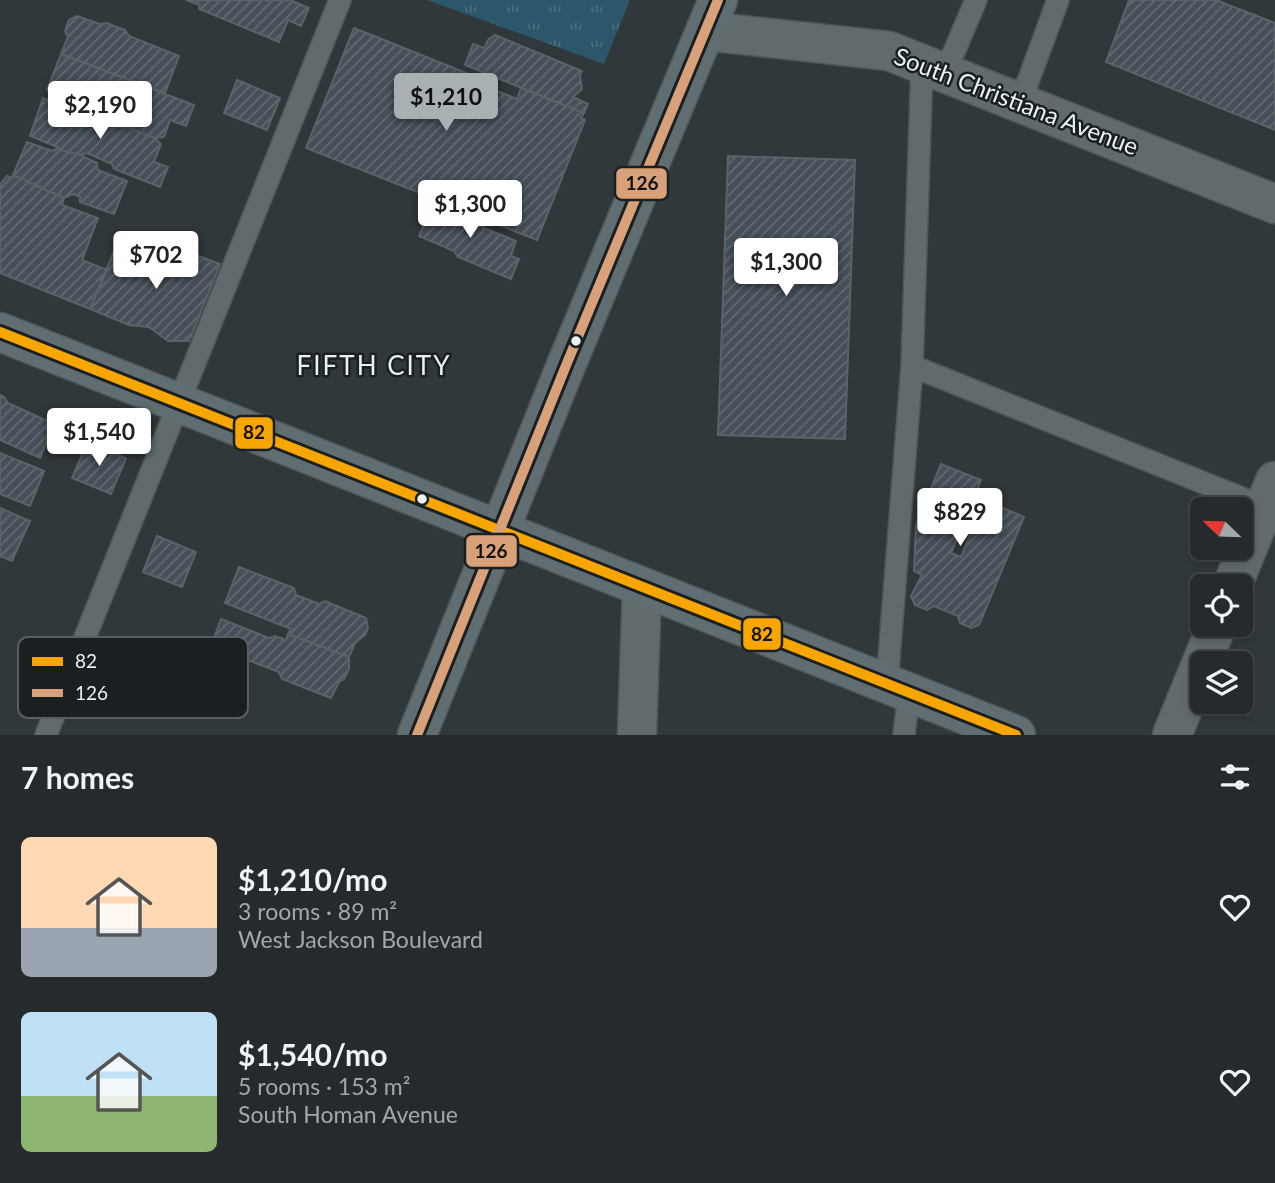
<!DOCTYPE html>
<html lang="en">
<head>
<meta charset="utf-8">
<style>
  :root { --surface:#252a2c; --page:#2d3234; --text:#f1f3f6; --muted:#a3a7a9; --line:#424648; --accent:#a9b0b4 }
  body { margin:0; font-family:Lato,sans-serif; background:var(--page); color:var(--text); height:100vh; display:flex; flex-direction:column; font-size:26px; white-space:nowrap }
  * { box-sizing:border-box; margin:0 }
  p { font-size:23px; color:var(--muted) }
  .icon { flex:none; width:38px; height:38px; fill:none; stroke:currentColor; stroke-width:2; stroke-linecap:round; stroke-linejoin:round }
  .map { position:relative; height:735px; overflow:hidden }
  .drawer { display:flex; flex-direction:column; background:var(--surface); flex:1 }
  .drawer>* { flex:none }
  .needle { width:46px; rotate:293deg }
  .controls { position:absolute; left:1190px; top:497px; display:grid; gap:14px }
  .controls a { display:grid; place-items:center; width:63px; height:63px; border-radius:10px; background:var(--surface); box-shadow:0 4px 10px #0003,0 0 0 2px var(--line); font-size:35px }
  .price { position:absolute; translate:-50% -60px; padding:0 16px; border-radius:7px; background:#fff; color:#222; font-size:23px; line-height:46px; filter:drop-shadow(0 2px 4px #0008) }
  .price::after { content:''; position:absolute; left:50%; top:42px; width:21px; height:16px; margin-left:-10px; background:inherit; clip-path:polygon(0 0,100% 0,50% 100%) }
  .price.active { background:var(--accent); color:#111 }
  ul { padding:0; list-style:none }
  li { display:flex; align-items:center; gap:21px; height:175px; padding:0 21px }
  li span { display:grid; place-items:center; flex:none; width:196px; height:140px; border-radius:10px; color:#555 }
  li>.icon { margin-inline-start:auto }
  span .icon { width:84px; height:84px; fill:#fffc; stroke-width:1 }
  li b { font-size:30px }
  h2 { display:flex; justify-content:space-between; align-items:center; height:84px; padding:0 21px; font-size:30px }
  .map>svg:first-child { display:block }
  .grass { fill:url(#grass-tufts) }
  .building { fill:url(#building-hatch); stroke:#5d6265; stroke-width:2 }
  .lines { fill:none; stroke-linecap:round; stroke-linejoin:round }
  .lane-casing { stroke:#4f5558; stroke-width:24 }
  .street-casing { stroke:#4f5558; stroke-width:41 }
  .secondary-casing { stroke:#4f5558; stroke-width:41 }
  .lane { stroke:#616b6d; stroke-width:21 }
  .street { stroke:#616b6d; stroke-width:38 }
  .secondary { stroke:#616e71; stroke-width:38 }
  .bus-1-casing { stroke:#1a1f22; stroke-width:16 }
  .bus-2-casing { stroke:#1a1f22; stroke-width:16 }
  .bus-1 { stroke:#f7a600; stroke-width:10 }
  .bus-2 { stroke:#d9a179; stroke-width:10 }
  .bus-dot { fill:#e9f1f5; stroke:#1a1f22; stroke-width:2.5 }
  .labels { text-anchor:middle; stroke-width:5; stroke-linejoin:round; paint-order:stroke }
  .street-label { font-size:24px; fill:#e9f1f5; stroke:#1a1f22 }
  .neighbourhood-label { font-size:26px; letter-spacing:2px; fill:#e9f1f5; stroke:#1a1f22 }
  .key { fill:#1a1f22; stroke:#585e61; stroke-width:2 }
  .key-label { font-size:19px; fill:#e9f1f5 }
  .line-badge { stroke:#1a1f22; stroke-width:2.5 }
  .pale-badge-label { font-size:19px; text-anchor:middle; font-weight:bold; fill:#111 }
</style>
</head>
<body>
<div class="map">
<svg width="1275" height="735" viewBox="0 0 1275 735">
  <defs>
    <pattern id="grass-tufts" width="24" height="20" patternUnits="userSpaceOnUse" patternTransform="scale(1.75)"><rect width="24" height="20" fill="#2c566a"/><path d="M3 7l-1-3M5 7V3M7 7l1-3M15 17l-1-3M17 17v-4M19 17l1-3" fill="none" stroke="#4b6f80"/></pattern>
    <pattern id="building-hatch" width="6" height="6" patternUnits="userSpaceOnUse" patternTransform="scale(1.75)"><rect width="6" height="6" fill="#47505a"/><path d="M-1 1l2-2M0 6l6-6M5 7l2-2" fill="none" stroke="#626a72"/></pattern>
  </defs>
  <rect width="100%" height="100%" fill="#31383b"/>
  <!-- grass -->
  <path class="grass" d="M427,0h203l-26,64z"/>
  <!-- building -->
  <path class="building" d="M186,0h80l5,2 1,-2h18l19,8 -8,18 -13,-6 -9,22 -80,-33 1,-4z
    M1129,0h87l59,23v107l-169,-68z
    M77,16l23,8 7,-1 18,7 4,6 50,20 -14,37 -104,-39 7,-17 -3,-6 4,-11z
    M354,28l135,54 -2,5 30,12 4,-11 63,25 -3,5 4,2 -48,120 -66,-26 3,-7 -31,-13 -3,7 -134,-53z
    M495,35l87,36 -2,5 2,13 -9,8 15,7 -4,9 -119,-48 8,-21 11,4 4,-8z
    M61,54l133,51 -8,21 -16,-6 -6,17 -9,1 -47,-18 -2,-6 -59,-24z
    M237,80l43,18 -13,32 -43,-17z
    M43,98l59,24 6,-2 47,18 6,6 -7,18 14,5 -8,20 -46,-18 -2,-5 -25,-11 -7,2 -23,-6 3,-1 -30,-12z
    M27,142l25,9 5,-2 23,6 17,8 1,7 29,11 -13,33 -34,-12v-5l-7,-3 -9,4 -51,-23z
    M728,156l127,4 -10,279 -127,-4z
    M13,175l51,23 -2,7 36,13 -16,42 25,10 -17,39 -90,-36v-88l7,-9 5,2z
    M434,202l46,18 4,8 32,13 -5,15 8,3 -8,20 -53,-22 -4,-6 -35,-15z
    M118,241l33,13 -7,19 15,5 13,-32 48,18 -31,77h-21l-19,-14 -20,-2 -39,-16z
    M0,395l4,2 4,6 46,21 -14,34 -40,-18z
    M87,443l39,15 -15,36 -39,-16z
    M0,453l44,18 -14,35 -30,-12z
    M941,464l40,16 -30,73 10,4 23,-57 40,17 -45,108 -8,3 -11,-5 -2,-7 -24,-10 -7,4 -12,-5 -4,-9 11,-21 -8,-4 2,-46z
    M0,508l30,13 -18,40 -12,-5z
    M157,536l39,16 -14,35 -39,-15z
    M239,567l55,21 2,7 23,9 6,-3 41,17 2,10 -3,7 -10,8 -6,14 -61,-23 3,-5 -66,-26z
    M221,619l48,19 6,-2 11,4 2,-6 61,23v12l-5,10 -5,3 -8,16 -49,-19 -3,-7 -68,-26z"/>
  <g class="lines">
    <!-- lane casing -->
    <g class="lane-casing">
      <path id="lane" d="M945,73l31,-73
        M1020,103l38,-103
        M912,366l352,141
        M887,684l25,-318 10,-302
        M46,735l294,-735
        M904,735l5,-42"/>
    </g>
    <!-- street casing -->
    <g class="street-casing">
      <path id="street" d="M706,31l183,20 386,153
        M1232,586l43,-105
        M637,735l5,-148
        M1172,735l45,-110"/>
    </g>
    <!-- secondary casing -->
    <g class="secondary-casing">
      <path id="secondary" d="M0,332l1016,403
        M417,735l150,-372 151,-363"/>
    </g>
    <!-- lane -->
    <use href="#lane" class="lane"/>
    <!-- street -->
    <use href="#street" class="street"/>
    <!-- secondary -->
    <use href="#secondary" class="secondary"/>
    <!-- bus-1 casing -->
    <g class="bus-1-casing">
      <path id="bus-1" d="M0,332l1016,403"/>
    </g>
    <!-- bus-2 casing -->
    <g class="bus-2-casing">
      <path id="bus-2" d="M417,735l150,-372 151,-363"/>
    </g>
    <!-- bus-1 -->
    <use href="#bus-1" class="bus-1"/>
    <!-- bus-2 -->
    <use href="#bus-2" class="bus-2"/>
  </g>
  <!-- markers -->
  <g class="bus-dot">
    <circle cx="576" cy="341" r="6"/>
    <circle cx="422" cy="499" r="6"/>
  </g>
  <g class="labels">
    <!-- street labels -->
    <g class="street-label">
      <text transform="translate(1016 102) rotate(21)" y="8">South Christiana Avenue</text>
    </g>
    <!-- neighbourhood labels -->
    <g class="neighbourhood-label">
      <text x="374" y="375">FIFTH CITY</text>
    </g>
  </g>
  <!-- legend -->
  <rect x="18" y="637" width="230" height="81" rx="10" class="key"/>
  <rect x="32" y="657" width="31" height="9" fill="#f7a600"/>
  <rect x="32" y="689" width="31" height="8" fill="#d9a179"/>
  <g class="key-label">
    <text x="75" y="668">82</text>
    <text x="75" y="700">126</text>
  </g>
  <g class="line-badge">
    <rect x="615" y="167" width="53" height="33" rx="7" fill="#d9a179"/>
    <rect x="234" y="416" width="40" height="34" rx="7" fill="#f7a600"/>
    <rect x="465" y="534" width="53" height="34" rx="7" fill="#d9a179"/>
    <rect x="742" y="617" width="40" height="34" rx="7" fill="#f7a600"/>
  </g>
  <g class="pale-badge-label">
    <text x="642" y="190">126</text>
    <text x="254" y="439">82</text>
    <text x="491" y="558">126</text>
    <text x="762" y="641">82</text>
  </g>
</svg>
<div class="controls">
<a><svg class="needle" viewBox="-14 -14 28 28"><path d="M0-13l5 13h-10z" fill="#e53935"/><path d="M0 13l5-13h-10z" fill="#a3a7a9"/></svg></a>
<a><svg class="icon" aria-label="locate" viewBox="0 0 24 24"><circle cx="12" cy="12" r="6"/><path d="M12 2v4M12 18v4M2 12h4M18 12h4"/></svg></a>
<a><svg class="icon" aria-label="layers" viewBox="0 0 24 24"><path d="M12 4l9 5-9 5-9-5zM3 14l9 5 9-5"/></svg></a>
</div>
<b class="price active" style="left:446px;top:133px">$1,210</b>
<b class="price" style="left:100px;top:141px">$2,190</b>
<b class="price" style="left:470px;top:240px">$1,300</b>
<b class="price" style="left:156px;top:291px">$702</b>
<b class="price" style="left:786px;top:298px">$1,300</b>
<b class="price" style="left:99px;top:468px">$1,540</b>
<b class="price" style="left:960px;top:548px">$829</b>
</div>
<section class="drawer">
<h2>7 homes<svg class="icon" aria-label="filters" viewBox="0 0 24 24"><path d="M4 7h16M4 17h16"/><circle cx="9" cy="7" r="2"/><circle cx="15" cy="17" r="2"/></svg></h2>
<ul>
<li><span style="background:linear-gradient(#ffd9b3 65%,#9aa5b1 0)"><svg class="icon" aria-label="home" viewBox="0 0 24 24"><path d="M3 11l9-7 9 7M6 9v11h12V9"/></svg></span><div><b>$1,210/mo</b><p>3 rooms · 89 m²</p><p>West Jackson Boulevard</p></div><svg class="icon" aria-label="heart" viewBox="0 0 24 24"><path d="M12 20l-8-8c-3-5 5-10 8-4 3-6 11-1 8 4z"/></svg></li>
<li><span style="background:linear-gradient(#bfe0f5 60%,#8fb573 0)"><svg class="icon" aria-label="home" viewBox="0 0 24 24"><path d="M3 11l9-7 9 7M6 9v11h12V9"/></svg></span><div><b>$1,540/mo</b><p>5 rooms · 153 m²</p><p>South Homan Avenue</p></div><svg class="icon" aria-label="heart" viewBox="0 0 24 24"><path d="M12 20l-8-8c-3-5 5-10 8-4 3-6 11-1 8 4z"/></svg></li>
</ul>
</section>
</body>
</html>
